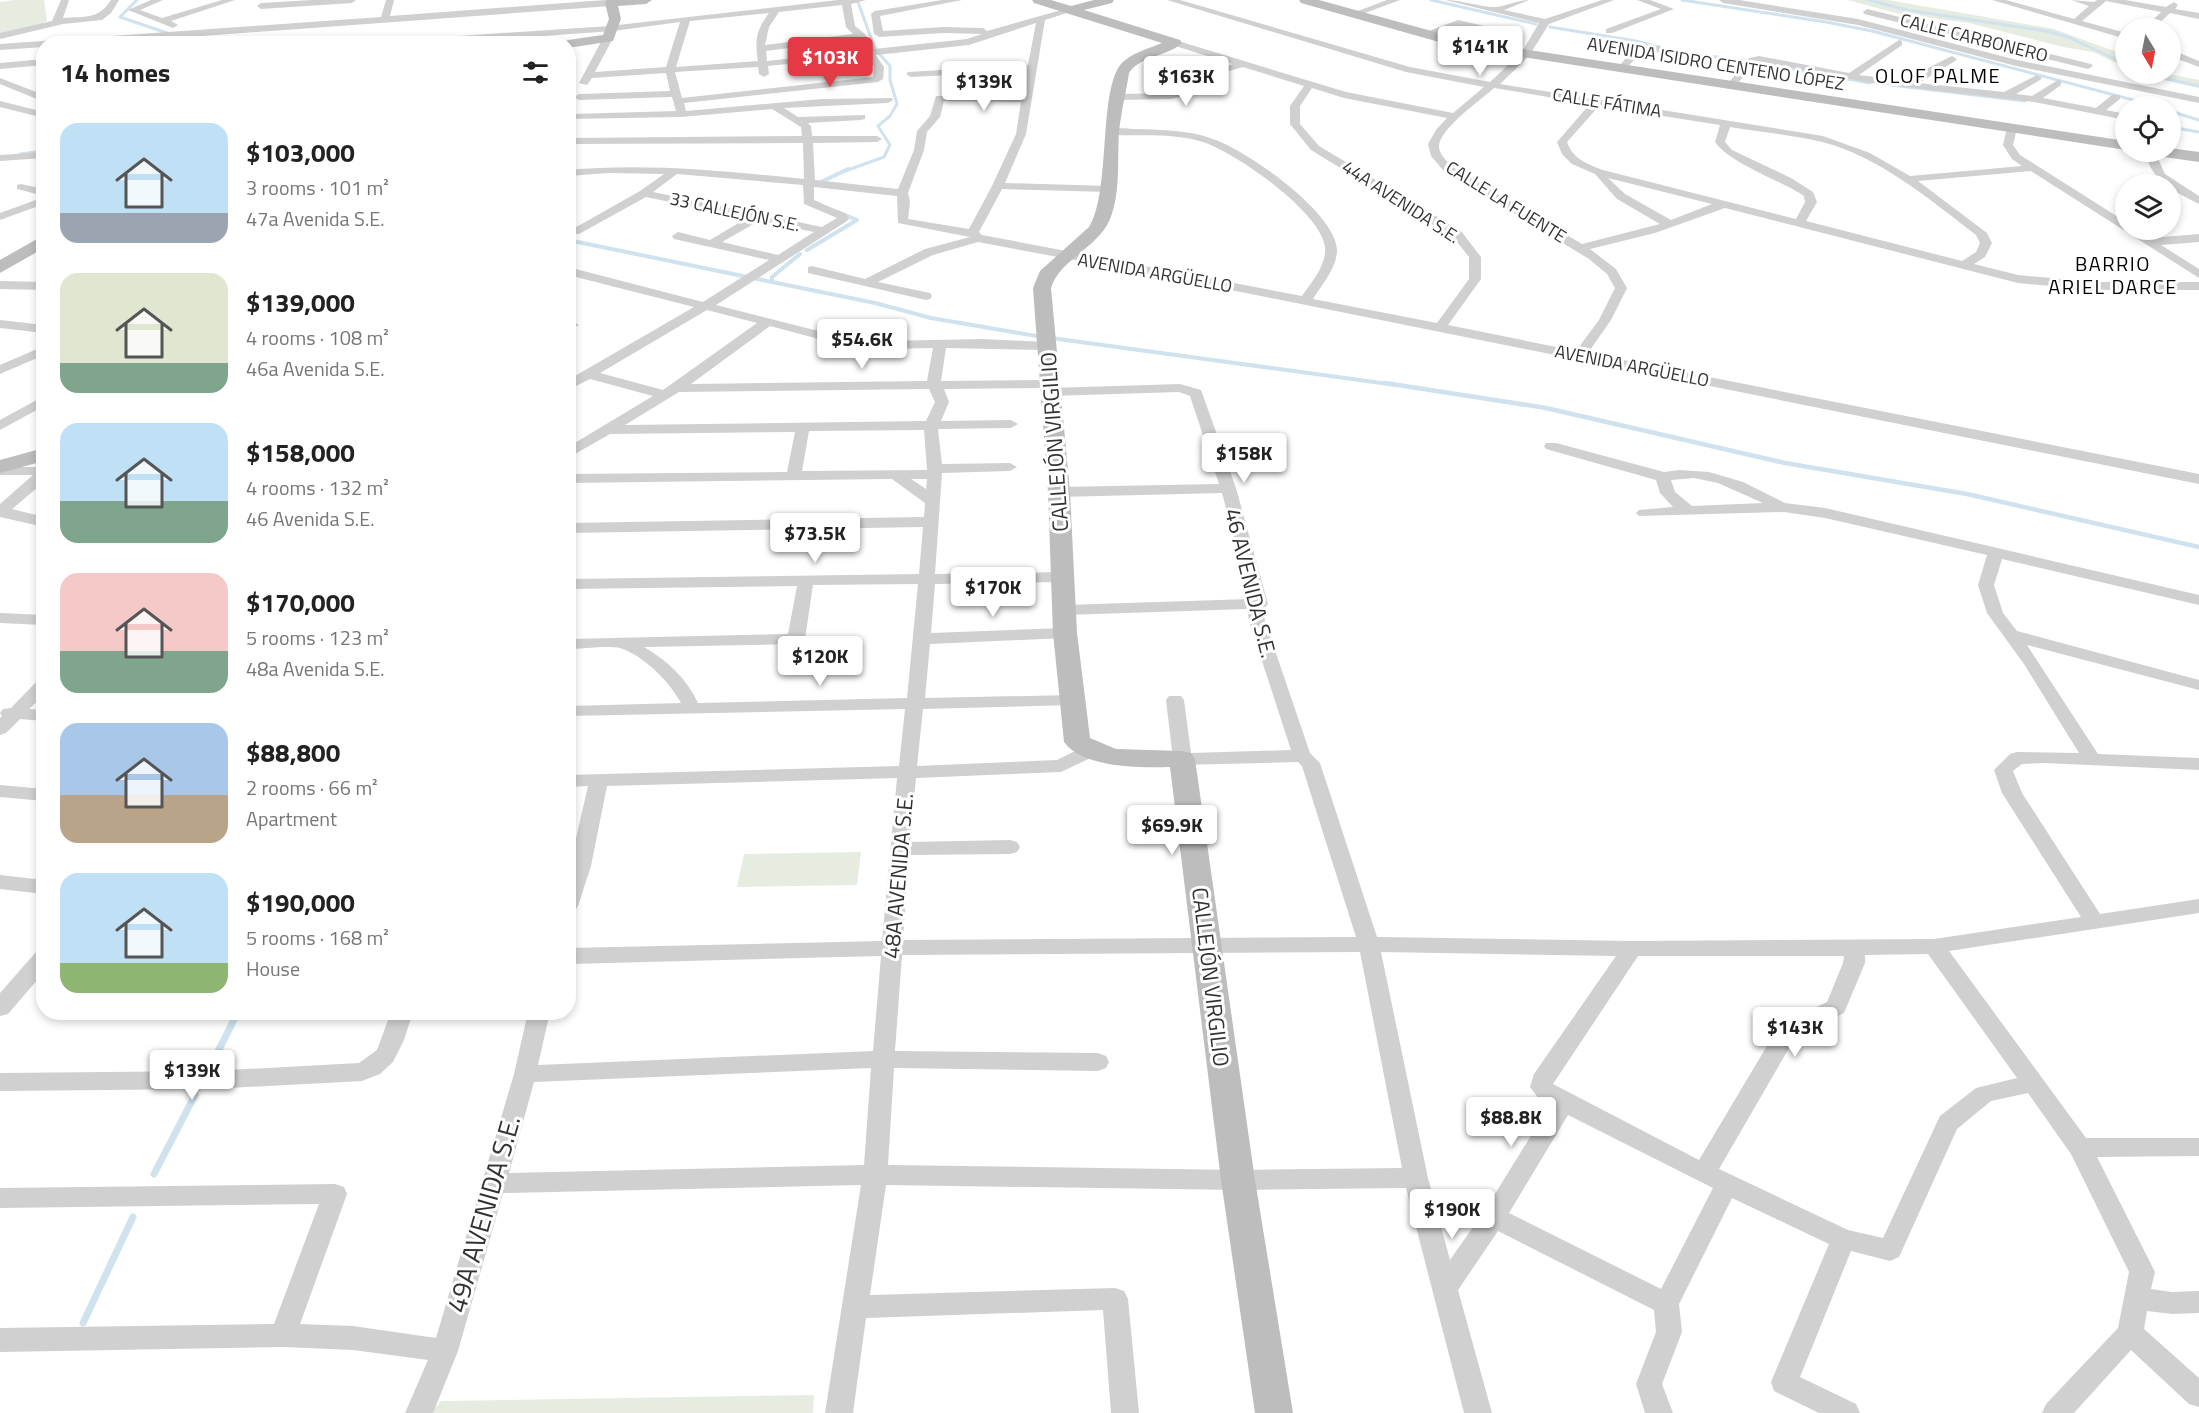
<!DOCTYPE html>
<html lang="en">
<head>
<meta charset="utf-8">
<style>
  :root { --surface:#fff; --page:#f2f2f2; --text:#222; --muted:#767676; --accent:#e63946 }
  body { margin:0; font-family:"Titillium Web",sans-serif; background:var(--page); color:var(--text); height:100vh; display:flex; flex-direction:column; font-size:22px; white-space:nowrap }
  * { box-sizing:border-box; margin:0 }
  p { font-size:20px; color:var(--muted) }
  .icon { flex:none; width:33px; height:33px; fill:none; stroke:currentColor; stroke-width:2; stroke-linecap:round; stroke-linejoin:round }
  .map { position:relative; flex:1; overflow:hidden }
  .drawer { position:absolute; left:36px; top:36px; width:540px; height:984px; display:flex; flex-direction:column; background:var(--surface); border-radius:24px; box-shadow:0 3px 9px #0003 }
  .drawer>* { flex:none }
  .needle { width:39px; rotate:170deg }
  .fabs { position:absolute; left:2115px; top:18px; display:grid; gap:12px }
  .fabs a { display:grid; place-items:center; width:66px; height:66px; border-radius:50%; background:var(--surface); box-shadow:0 3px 9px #0003; font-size:30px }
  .price { position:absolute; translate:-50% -51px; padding:0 14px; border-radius:6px; background:#fff; color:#222; font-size:20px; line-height:39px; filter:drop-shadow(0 2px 3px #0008) }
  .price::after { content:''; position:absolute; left:50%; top:36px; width:18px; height:14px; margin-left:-9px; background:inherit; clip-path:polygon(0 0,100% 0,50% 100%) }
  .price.selected { background:var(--accent); color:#fff }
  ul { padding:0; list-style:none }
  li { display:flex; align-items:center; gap:18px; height:150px; padding:0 24px }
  li span { display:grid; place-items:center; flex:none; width:168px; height:120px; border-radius:18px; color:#555 }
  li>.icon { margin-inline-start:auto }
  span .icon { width:72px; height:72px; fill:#fffc; stroke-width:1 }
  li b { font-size:26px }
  h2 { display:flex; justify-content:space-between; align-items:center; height:72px; padding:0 24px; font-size:26px }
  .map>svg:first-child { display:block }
  .green { fill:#e6ecdf }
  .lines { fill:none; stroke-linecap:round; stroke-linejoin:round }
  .stream-far3 { stroke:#cfe2ee; stroke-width:3 }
  .stream-far2 { stroke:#cfe2ee; stroke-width:4 }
  .stream-far1 { stroke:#cfe2ee; stroke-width:4.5 }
  .stream { stroke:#cfe2ee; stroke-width:7 }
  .street { fill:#d0d0d0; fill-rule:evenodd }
  .secondary { fill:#bdbdbd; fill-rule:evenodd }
  .labels { text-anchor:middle; stroke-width:6; stroke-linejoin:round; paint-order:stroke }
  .far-street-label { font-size:18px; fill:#333; stroke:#fff }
  .far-neighbourhood-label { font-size:20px; letter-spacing:1.5px; fill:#000; stroke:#fff }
  .street-label { font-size:22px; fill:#333; stroke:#fff }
  .near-street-label { font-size:27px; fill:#333; stroke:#fff }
</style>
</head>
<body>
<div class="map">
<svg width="2199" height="1413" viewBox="0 0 2199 1413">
  <rect width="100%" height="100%" fill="#fff"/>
  <!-- green -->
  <path class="green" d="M14,0h30l3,21 -16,7 -31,8v-34z
    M1847,0h41l166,29 71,26v12l-32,-15 -30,-5 -94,-24 -69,-9z
    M2139,74h29l31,6v8z
    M861,852l-4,33 -120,2 7,-33z
    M814,1395l-1,18h-382l10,-12z"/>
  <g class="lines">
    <!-- stream-far3 -->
    <path class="stream-far3" d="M137,0l-17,17 50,17 7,3 2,7
      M1431,0l105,24
      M1682,0l144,22 46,9 284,75
      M1869,0l38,10 139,21 22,6 58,27
      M1550,27l86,14 46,12 61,7 127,23
      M2144,74l55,12
      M1891,85l134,16
      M2170,111l29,9
      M2170,127l29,5
      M20,154l24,-3
      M845,171l39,-14 6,-12 -12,-19 12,-10 7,-12 -7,-24v-14l-15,-17 -17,-47 -5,-2"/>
    <!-- stream-far2 -->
    <path class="stream-far2" d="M819,183l29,-14
      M568,240l204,42
      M807,250l50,-30 -19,-8
      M800,254l-28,23v5l103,21 56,15 111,19
      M1051,338l345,47"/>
    <!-- stream-far1 -->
    <path class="stream-far1" d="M1385,383l161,25 239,55 182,31 232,53"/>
    <!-- stream -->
    <path class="stream" d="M208,1071l30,-59
      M154,1174l41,-79
      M83,1323l50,-106"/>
    <!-- street -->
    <path class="street" d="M61,0h8l-6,18c22,-2 35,2 48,-18h8l-8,13 -9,7 -39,4 -63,15v-6l52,-12z
      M151,0h12l-23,10 22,8 60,-18h13l-64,21 7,4 -5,3 -45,-18z
      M312,0h44l-4,3 -91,6 -4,-3 4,-3z
      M386,0h8l-4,16 215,-16h8l2,3 -4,3 -518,38h-49v3l-44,3v-6l381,-27z
      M838,0h28l-15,4 4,22 10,8 9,15 93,-10 15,-5 -39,-1 -64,4 -5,-3 -3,-20 4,-3 67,-11h20l-82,16 3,15 60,-4 40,1 4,3 85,-24 4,3 -31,10 -19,114 -21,49 104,3 6,3 -6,3 -107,-3 -23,43 3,3 320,61c9,-13 25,-31 23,-49 -4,-35 -89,-94 -122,-105 -28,-9 -61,-6 -91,-7l-5,-3c7,-6 21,-3 31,-3 24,1 49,1 72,9 34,10 126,74 127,112 0,18 -15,34 -24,49l124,24 32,-44v-22l-16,-20 -142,-87 -21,-26v-18l14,-20 -61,-19 -24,7 -26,20 -22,5 -53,1 -5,-3 5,-3 53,-1 15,-3 27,-20 20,-6 -61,-19 -2,-2 5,-3 171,52 107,21 31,-26 -78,-15 -239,-72h13l230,67 80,15 32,-30 17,-29 -94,-23c16,0 31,6 47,7 10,1 24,-7 37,-7l-25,10 41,9 57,-19h12l-65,24 -20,32 -29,28 323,52 47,17 40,23 112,-10 -10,-7 -9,-14 4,-17 5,-3 5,3 -4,17 7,10 106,67v8h10l14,8 49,-4v8l-38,3 38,24v9l-168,-107 -113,10 69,52 5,10 -7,14 -11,7 44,11 77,7h104v8h-104l-77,-7 -293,-75 -70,25 -65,16 26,20 11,19 -16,32 -23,33 611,121v10l-1013,-203 -208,-39 -45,13 -55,27 52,11 2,3 -2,3 -4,1 -118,-27v-6l4,-1 53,13 60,-30 45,-12 -72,-14 -1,-27 -83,-9v13l32,14 3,5 -2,2 -131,84 118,30 50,6 99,-2 64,3 7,4 -7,4 -101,-2 -5,33 108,-1 7,4 -6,4 130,-4 21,6 35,98 32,116 -5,6 2,11 45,132 10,10 57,174 255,4 302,-2 147,-22 -79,-124 -8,-23 16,-16 7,-2 62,1 -55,-89 -37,-51 -9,-28 9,-30 -162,-37 -41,-6 -145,4 -3,-3 3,-3 34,-3 -13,-14 -4,-13 -110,-31 -2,-3 2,-3h10l108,29 15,-2 30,2 34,10 42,21 40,5 374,87v10l-197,-46 -8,26 9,28 14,18 182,49v10l-172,-45 71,109 101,4v12l-155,-7 -22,1 -9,7 9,22 78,121 99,-15v14l-250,38 137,187h113v18l-102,1 58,115 -4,17 21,3 27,-1v22l-27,1 -25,-3 -3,18 55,49v29l-10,-3 -58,-54 -57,63h-32l4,-9 72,-76 11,-56 -58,-118 -43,-61 -37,8 -34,28 -58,128 -9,4 -39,-10 -51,126 56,27 4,9h-41l-45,-22 -3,-9 58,-138 -97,-46 -53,106 3,28 -20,52 11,29h-28l-9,-29 20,-52 -2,-22 -156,-79 -40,59 34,123h-28l-58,-225 -168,2 -352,-5 -16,110 245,-7 9,3 4,8 11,114h-28l-8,-103 -237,8 -13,95h-28l36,-228 -358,8 -45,158 -25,62h-28l23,-53 -75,-10 -70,-3 -283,5v-24l274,-4 45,-120 -319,4v-20l335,-4 9,3 3,7 -47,130 53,2 83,12 78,-264 14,-62h22l-12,53 335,-14 8,-95 -313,8v-16l314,-7 15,-163 -290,8 -16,80 -13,40 -3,5 -7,2v-40l20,-87 -20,1v-12l331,-9 6,-57 -337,7v-10l113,-3c-11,-21 -38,-48 -61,-55 -12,-3 -38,1 -52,1v-10l220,-5 9,-48 -229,3v-10l351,-5 4,-47 -355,6v-10l356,-6 1,-14 -33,-24 -324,4v-9l219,-2 8,-40 -185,2 -42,24v-11l85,-51 -63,-17 -22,11v-10l126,-73 -126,-32v-8l135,35 66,-42 -95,-21 -2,-3 6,-4 32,8 37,-22 -101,-21 -67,37h-8v-4l69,-39 24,-17 -56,-1 -40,3v-6c79,-7 157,1 236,9l-1,-36 -235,1v-6l234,-2 -1,-9 -29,-18 -91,8 -113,2v-4l4,-1 104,-3 -4,-14 -93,3 -5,-3 5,-3 91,-3 -4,-18 -74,5 -5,7 -8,-2 24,-45 5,-3 5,3 -18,34 71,-5 14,-45 -67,9 -155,11 -5,-3 5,-3 151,-10zM842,5l4,22 7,7 -88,11 4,-18 10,-15zM769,13c-14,19 -14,28 -11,48l-82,6 14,-46zM1036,23l-8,42 -120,7 -2,2 5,3 116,-6 -4,25h-87l-6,20 -13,15 -3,19 -16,39 -83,-9 -2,-37 64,-1 5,-3 -5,-3h-65l-1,-10 -3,-3 53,-3 4,-1v-4l-67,2 -14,-9 104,-5 5,-3 -1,-2 -70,1 -136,12 -2,-8 194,-21 5,-3 1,-12 -8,-12 93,-10zM858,39l7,11 -98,11 -1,-10zM867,56l7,11 -1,10 -191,21 -7,-26 83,-5 1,7 5,3 5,-3 -1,-8zM1312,88l32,10 103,20 -11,12 -8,14 3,12 12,14 146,89 18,15 8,14 -16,32 -23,31 -128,-26 33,-46v-22l-20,-26 -142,-85 -19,-22v-18zM1494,88l96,16 -33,38 5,12 10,10 23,10 22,25 43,25 -78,20 -131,-78c-5,-6 -12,-12 -12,-20 1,-18 42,-46 55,-58zM944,101l77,1 -5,32 -24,52 -23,43 -61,-10 2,-17 -2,-9 16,-43 3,-18 13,-15zM1599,106l121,19 -5,17c16,22 63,37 89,54l1,6 -9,17 -193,-49c-16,-6 -30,-11 -36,-28zM1730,127c30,5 62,8 92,15 58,15 107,57 154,93l4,8 -4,9 -14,9 -156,-40 11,-19 -4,-10 -22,-14 -59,-28 -7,-8zM677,174l126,11 1,19 33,14 -15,9 -169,-35zM1608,178l104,26 -41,16 -46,-26zM759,221l55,11 -36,23 -56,-13zM707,310l50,13 -94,67 -63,-17zM770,326l64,17 50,6 49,-1 -6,33 -236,3zM1049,388l-6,4 7,4 129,-4 11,4 29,88 -160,3 -8,5 8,5 163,-4 28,106 -185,6 -8,5 8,5 182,-6 2,12 42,129 -100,3 -7,-53 -3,-4h-12l-3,4 7,59 2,4 7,2 116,-3 4,4 54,171 -453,3 6,-85 101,-1 7,-2 3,-5 -3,-5 -7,-2 -100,2 6,-64 145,-6 38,-18 2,-4 -2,-4h-14l-28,14 -140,6 6,-57 149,-4 6,-1 3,-4 -3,-4 -6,-1 -147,3 5,-54 135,-6 6,-1 3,-4 -3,-4 -6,-1 -134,5 4,-49 127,-2 8,-5 -8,-5 -127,2 7,-101 68,-2 7,-4 -7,-4 -68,1 -4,-35 73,-1 7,-4 -7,-4 -70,1 8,-19 -5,-13zM929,389l6,13 -9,19 -301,4 54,-33zM924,430l3,40 -125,1 7,-40zM1694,478l24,5 45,20 -71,3 -17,-14 -4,-12zM911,479h16l-1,10zM918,584l-11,114 -209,5c-12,-25 -30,-42 -54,-56l152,-3 6,-1 3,-4 8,-54zM1360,952l42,216 -164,2 -350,-5 6,-97 204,3 8,-3 3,-6 -3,-6 -8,-3 -203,-2 7,-96zM1381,952l235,4 -82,118 -4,13 9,12 11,6 -65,105 -35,50 -22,-82zM1928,954l89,124 -41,10 -36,28 -57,122 -35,-8 -129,-61 77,-133 48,-23 21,-50v-8zM1638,956h206l-1,7 -16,39 -47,22 -81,136 -146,-76zM871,1068l-7,97 -355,8 25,-91zM1568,1115l145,73 -52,101 -152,-76z
      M1387,0h13l-43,16 -7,-2z
      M1637,0h13l24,9 -62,24h-6v-4l55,-20z
      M1719,0h20l119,19 159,41 182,37v6l-183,-37 -158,-41 -135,-22z
      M1992,0h14l68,19 15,-13 -18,-6 23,2 3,-2h28l41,7 8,-5 4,3 -3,4 24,4v6l-29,-6 -16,15h-9l16,-16 -55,-11 -24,20 44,12v6z
      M1867,9l224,55 2,2 -5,3 -224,-55 -1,-2z
      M1458,20l35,8 -5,3 -29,-5 -33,11 -5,-3z
      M1899,40l3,1v4l-43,30 49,6 14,-10 30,-15 5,3 -2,2 -36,22 85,9 33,-17 5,3 -2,2 -24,14 16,2 26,-16 3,1v4l-18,13 53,10 16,-13h8v4l-14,11 20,4v6l-92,-18 -163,-19 -112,-21h-4l-21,26 -8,-2 23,-28 10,-2 90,17z
      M1659,46l5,3 -2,2 -29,10 -9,10 -8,-2 11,-12z
      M2170,49l29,12v6l-29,-11z
      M44,59v6l-44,4v-6z
      M0,78l44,17v7l-44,-18z
      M0,101l44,11v6l-44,-11z
      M44,152v6l-44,3v-6z
      M2145,152h10l10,22 34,22v8l-29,-15v-5h-6c-10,-9 -16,-19 -19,-32z
      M21,184l23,5v7l-27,-7v-4z
      M44,197v7l-44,16v-7z
      M0,281l44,1v8l-44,-1z
      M0,320l44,5v8l-44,-5z
      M573,321l6,4 -11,6v-9z
      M44,346v9l-44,19v-9z
      M44,396v10l-44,24v-10z
      M0,467h44v15l-32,27 32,8v10l-44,-10v-13l33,-29h-33z
      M0,613l44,2v10l-44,-2z
      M44,679v16l-15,14 15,1v11l-24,-2 -14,14 -6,2v-17l2,-2 -2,-3 3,-4 8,-1 27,-28z
      M0,785l44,4v12l-44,-4z
      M0,875l44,5v14l-44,-5z
      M44,950v22l-36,42 -8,2v-23l36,-41z
      M391,1012h22l-9,28 -11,22 -13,12 -18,7 -152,8 -210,2v-18l210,-2 149,-8 18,-13z"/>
    <!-- secondary -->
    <path class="secondary" d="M607,0h45l-6,4 -28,2 3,13 -8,22 -45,7v-4h-6l6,-4 35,-5 6,-16 -4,-16z
      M1032,0h19l20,6 23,-6h20l-2,3 -28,7 96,30 2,3c-15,14 -41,12 -53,30 -3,20 -8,39 -10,59 -2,28 2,60 -9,87 -12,29 -50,40 -59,69l19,204 7,141 13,105 26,11 66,2 9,2 4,6 60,421 38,233h-38l-34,-233 -51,-413c-29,1 -88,1 -106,-25l-11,-109 -5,-141 -15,-204 7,-17 49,-44c23,-36 8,-144 35,-166 11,-9 26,-13 38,-18l-128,-40z
      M1299,0h20l127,35 44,9 636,97v9l-636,-98 -51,-10 -138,-39z
      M2170,148l29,4v10l-35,-5 -8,-5h14z
      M44,235v13l-44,25v-13z
      M40,449l4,1v11l-44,12v-13z"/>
  </g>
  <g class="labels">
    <!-- far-street labels -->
    <g class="far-street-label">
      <text transform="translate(1974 38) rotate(14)" y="6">CALLE CARBONERO</text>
      <text transform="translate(1716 64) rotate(9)" y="6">AVENIDA ISIDRO CENTENO LÓPEZ</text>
      <text transform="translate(1607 103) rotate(9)" y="6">CALLE FÁTIMA</text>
      <text transform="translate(1401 202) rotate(33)" y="6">44A AVENIDA S.E.</text>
      <text transform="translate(1506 202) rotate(32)" y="6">CALLE LA FUENTE</text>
      <text transform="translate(735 212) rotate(12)" y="6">33 CALLEJÓN S.E.</text>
      <text transform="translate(1155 273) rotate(10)" y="6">AVENIDA ARGÜELLO</text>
      <text transform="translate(1632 366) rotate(11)" y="6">AVENIDA ARGÜELLO</text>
    </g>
    <!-- far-neighbourhood labels -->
    <g class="far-neighbourhood-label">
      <text x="1938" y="83">OLOF PALME</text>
      <text x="2113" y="271">BARRIO<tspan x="2113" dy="23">ARIEL DARCE</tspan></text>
    </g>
    <!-- street labels -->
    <g class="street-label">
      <text transform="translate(1054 442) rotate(-94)" y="8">CALLEJÓN VIRGILIO</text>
      <text transform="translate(1251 583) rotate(76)" y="8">46 AVENIDA S.E.</text>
      <text transform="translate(898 876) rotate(-85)" y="8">48A AVENIDA S.E.</text>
      <text transform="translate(1211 977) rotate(83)" y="8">CALLEJÓN VIRGILIO</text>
    </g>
    <!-- near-street labels -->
    <g class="near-street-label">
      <text transform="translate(484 1214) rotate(-74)" y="9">49A AVENIDA S.E.</text>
    </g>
  </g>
</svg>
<div class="fabs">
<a><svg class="needle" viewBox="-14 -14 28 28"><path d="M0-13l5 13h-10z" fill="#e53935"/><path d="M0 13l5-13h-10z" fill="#767676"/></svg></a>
<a><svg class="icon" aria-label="locate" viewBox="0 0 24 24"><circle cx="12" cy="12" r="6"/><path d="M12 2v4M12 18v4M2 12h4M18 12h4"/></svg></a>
<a><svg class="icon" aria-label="layers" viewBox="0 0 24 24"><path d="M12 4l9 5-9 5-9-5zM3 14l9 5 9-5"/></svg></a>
</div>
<b class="price" style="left:1480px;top:77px">$141K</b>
<b class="price selected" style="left:830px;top:88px">$103K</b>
<b class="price" style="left:1186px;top:107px">$163K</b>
<b class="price" style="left:984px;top:112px">$139K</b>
<b class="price" style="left:862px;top:370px">$54.6K</b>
<b class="price" style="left:1244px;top:484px">$158K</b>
<b class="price" style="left:815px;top:564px">$73.5K</b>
<b class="price" style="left:993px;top:618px">$170K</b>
<b class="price" style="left:820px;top:687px">$120K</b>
<b class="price" style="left:1172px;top:856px">$69.9K</b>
<b class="price" style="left:1795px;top:1058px">$143K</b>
<b class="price" style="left:192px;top:1101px">$139K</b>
<b class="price" style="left:1511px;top:1148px">$88.8K</b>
<b class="price" style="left:1452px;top:1240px">$190K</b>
<section class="drawer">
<h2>14 homes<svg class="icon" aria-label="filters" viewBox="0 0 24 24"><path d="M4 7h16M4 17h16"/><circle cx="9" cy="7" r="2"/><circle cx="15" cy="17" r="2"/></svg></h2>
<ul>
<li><span style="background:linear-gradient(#bfe0f5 75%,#9aa5b1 0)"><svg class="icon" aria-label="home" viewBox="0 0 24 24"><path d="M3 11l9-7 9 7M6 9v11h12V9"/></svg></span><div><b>$103,000</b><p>3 rooms · 101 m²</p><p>47a Avenida S.E.</p></div></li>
<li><span style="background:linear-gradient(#dfe7d0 75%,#7fa58c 0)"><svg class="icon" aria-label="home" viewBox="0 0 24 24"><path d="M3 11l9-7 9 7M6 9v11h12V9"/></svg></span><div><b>$139,000</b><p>4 rooms · 108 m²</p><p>46a Avenida S.E.</p></div></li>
<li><span style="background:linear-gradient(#bfe0f5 65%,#7fa58c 0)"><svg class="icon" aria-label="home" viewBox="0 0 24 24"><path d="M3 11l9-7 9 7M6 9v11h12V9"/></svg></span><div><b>$158,000</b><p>4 rooms · 132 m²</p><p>46 Avenida S.E.</p></div></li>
<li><span style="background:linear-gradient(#f6c9c9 65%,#7fa58c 0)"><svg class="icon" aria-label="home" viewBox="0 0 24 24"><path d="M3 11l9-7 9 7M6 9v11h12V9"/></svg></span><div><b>$170,000</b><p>5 rooms · 123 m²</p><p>48a Avenida S.E.</p></div></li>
<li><span style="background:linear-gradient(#a9c7e8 60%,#b9a48a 0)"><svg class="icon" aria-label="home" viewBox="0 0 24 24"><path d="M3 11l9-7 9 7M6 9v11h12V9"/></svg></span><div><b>$88,800</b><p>2 rooms · 66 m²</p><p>Apartment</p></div></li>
<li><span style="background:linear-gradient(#bfe0f5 75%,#8fb573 0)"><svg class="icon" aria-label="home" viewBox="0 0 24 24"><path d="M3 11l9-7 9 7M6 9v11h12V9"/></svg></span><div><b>$190,000</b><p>5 rooms · 168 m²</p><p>House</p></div></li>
</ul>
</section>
</div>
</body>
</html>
